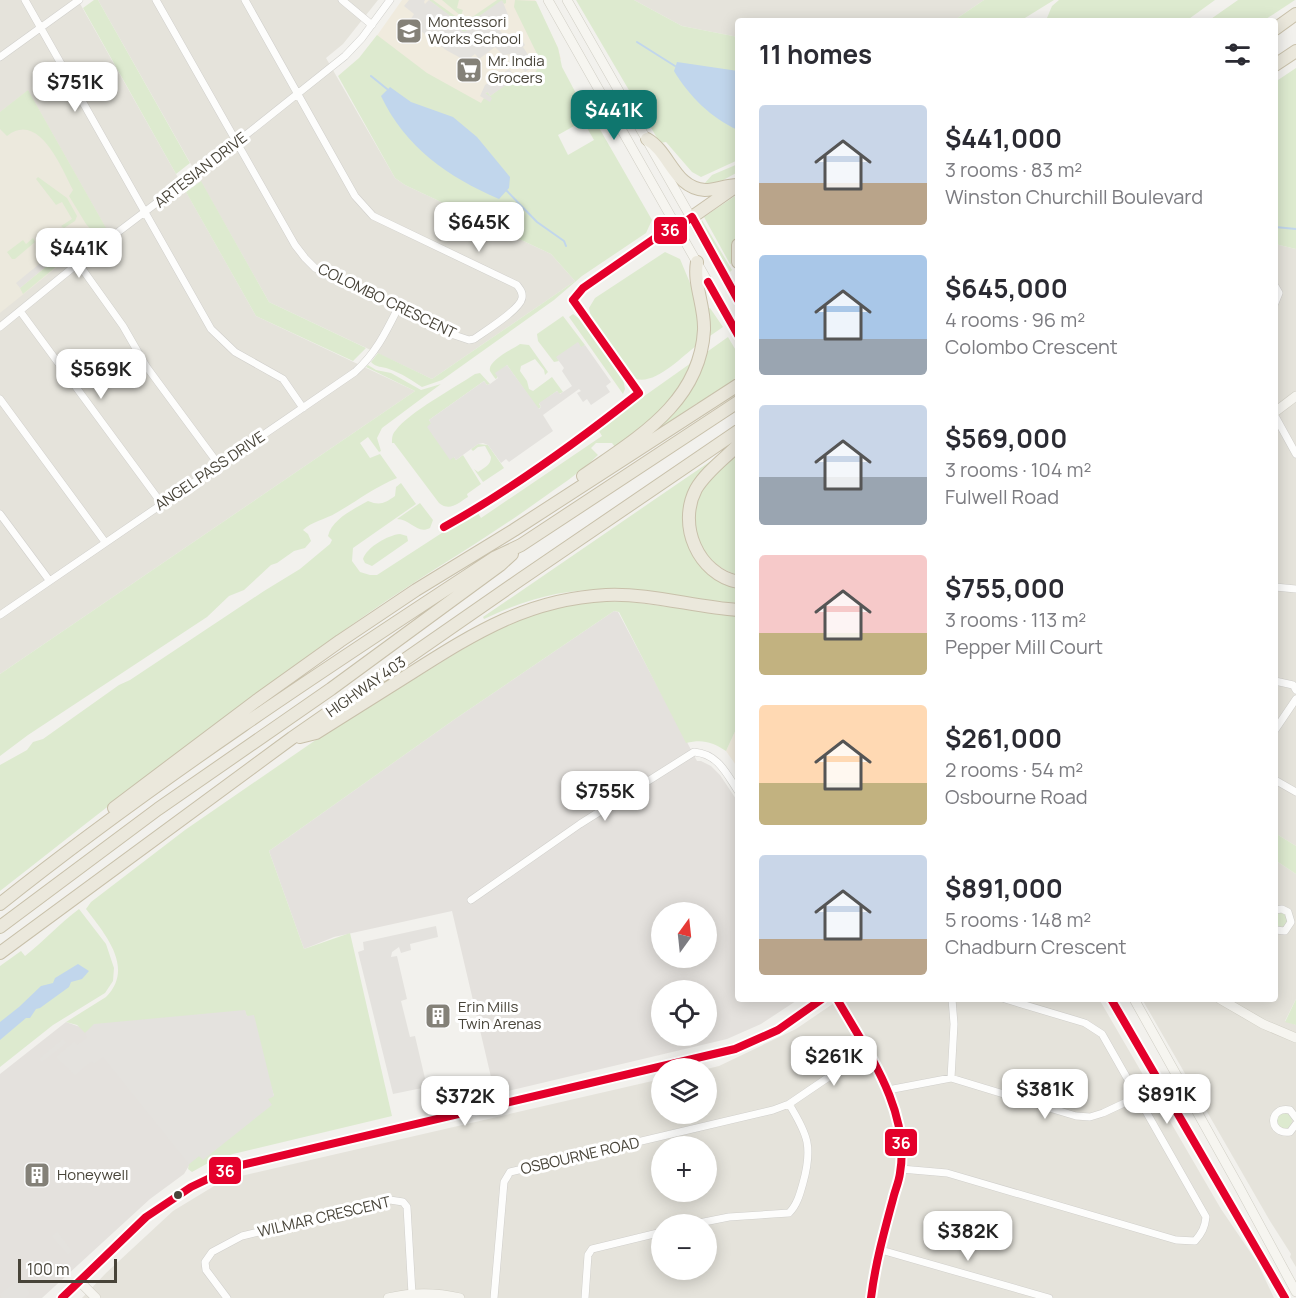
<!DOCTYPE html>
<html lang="en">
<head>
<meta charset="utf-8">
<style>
  :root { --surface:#fff; --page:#f7f7f7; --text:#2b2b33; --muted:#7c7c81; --accent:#0f766e }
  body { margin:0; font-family:Manrope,sans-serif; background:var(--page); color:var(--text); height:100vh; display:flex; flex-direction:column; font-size:22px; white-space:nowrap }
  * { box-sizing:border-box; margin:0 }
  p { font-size:20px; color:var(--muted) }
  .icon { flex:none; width:33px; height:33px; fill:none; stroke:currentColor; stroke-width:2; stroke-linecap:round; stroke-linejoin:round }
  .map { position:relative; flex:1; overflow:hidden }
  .panel { position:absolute; left:735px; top:18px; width:543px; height:984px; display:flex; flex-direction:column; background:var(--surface); border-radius:6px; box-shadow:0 3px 15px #0003 }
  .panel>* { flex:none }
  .needle { width:39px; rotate:15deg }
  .fabs { position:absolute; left:651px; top:902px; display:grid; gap:12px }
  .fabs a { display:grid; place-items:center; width:66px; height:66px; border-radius:50%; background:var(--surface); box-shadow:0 3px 15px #0003; font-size:30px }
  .scale { position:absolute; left:18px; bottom:15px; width:99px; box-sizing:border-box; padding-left:6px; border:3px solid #484439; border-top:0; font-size:16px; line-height:21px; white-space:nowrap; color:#484439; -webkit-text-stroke:4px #fff; paint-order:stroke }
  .price { position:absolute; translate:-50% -51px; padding:0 14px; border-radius:12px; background:#fff; color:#222; font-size:20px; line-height:39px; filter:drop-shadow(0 2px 3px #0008) }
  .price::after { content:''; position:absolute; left:50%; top:36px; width:18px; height:14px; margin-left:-9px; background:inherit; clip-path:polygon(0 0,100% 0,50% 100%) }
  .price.active { background:var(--accent); color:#fff }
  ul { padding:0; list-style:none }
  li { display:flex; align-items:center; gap:18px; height:150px; padding:0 24px }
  li span { display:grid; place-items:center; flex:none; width:168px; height:120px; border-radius:6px; color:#555 }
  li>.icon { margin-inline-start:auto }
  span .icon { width:72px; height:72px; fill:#fffc; stroke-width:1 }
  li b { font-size:26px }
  h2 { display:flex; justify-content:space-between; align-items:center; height:72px; padding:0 24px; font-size:26px }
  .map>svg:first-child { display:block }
  .residential { fill:#e5e3db; fill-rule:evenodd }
  .commercial { fill:#f0ebde }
  .industrial { fill:#e4e1dd; fill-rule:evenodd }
  .education { fill:#ece9dd }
  .green { fill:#ddeacf; fill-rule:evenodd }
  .parking { fill:#e4e2de }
  .water { fill:#c1d6ec }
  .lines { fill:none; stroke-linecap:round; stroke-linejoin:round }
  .stream { stroke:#c1d6ec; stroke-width:2 }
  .street-casing { stroke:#d0cfcb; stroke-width:8 }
  .secondary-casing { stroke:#d0cec4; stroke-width:10 }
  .highway-casing { stroke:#c8c0aa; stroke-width:14 }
  .street { stroke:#fdfdfc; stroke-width:7 }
  .secondary { stroke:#f6f5f0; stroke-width:9 }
  .highway { stroke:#ebe8dc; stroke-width:12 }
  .bus-1-casing { stroke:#fff; stroke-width:12 }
  .bus-1 { stroke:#e4002b; stroke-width:8 }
  .bus-dot { fill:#484439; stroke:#fff; stroke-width:2 }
  .labels { text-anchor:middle; stroke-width:6; stroke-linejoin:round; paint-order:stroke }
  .poi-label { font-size:15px; fill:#484439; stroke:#fff; text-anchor:start }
  .street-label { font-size:15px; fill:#484439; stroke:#fff }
  .line-badge { stroke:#fff; stroke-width:2 }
  .badge-label { font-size:16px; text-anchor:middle; font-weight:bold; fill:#fff }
</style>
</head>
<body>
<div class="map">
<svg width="1296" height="1298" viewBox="0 0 1296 1298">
  <rect width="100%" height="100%" fill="#f2f1ed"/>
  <!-- residential -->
  <path class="residential" d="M0,0h78l178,316 159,75 -415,283z
    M98,0h280l-35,44 -17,14 69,120 10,7 146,69 24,27 -143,98 -163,-77z
    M634,0h350l-31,21h-215v16l-56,-11z
    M1275,244l21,5v597l-21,-13z
    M1275,860l21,14v125l-11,22 11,4v242l-6,-10 1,-3 -21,-33 -128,-222h133z
    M840,999h259l122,210 36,53 17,36h-1192l24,-25 67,-62 51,-31 437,-101 1,34h44l1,-44 12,-3 77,-37zM662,1146h44v45h-44zM662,1224h44v45h-44z"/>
  <!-- commercial -->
  <path class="commercial" d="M402,0h133l23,48 3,11 -73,52 -63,-36 -49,-38z
    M738,725v43l-12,-17z"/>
  <!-- industrial -->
  <path class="industrial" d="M614,611l4,1 79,149h4l10,5 9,9 18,27v197h61l-38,25 -34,15 -232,55 -43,-183 -118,26 -30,12 -35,-98 186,-132zM662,912h44v45h-44zM662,990h44v45h-44z
    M66,1022l208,74 -2,9 -69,55 -13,4 -6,10 -34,25 -108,99h-42v-224z"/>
  <!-- education -->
  <path class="education" d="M28,90l78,138 -106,85v-201z"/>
  <!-- green -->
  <path class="green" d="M94,0h4l92,163 -14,11 -93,-166z
    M429,0h4l29,21 3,1 32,-22h9v3l-2,1 -2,-3 -37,25 3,4 -4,2 -3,-1 3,-4z
    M442,0h17l-2,8 6,2 -2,6z
    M515,0l21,1 22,47 4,19 17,32 7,6 66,115 -6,13 -64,43 -28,24 -112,80 -20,7c-9,-6 -21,-14 -33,-18 -8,-3 -12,-1 -18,-7l7,-9 54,26 143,-98 -24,-27 -146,-69 -10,-7 -57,-102 21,-18 18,-23 50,38 54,30 3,-5 6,3 -5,-8 3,-1 2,4 25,-18 -2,-4 12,5c10,-5 15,-10 14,-21l-25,-51zM583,121l11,19 -26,15 -10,-20z
    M576,0h58l48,26 56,11v123l-37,17 -9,-5 -26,-30 -6,1z
    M984,0h70l-34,21h-67z
    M1059,0h156l-29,21h-147l8,-3 5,-12z
    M1238,0h57l-32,21h-55z
    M1296,68v181l-21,-5v-162z
    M28,90l78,138 -10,7 -10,-11 -17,-28 4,-6c-11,-21 -34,-80 -66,-54l-7,-7v-17z
    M738,164v8l-22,12h-12l8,-9z
    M38,177l29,21 10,18 -2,5 -11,7 -3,-2 11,-7 -10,-17 -6,3 -20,-26z
    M201,181l68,121 97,46 -13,13 -97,-45 -70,-124z
    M738,194c0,24 -3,46 -4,69l-4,1 -26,-47z
    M702,220l30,50 -2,2 -29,-48z
    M78,236l5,2 3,4 -63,52 -3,-6 53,-43 -1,-8z
    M33,238l2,4 -20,17h-3l-5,-7 16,-12 3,4z
    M665,252l15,7 20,48 -4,39c-16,12 -47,46 -67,29l-37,-54 -3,-13 6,-10z
    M710,308l13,19 -16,11 1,-29z
    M573,314l8,6 42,59 2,10 -2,5 -54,-77z
    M563,316l22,29 -4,3 -3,-5 -21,14 2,4 -5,1 -16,-21 -1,-7z
    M728,337l10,17v22l-4,3v2l-35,23 -2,-1 -57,40 64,-89z
    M520,344l9,1 19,27 -3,3 -1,-5 -9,-11 -14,7 -1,5 7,10 2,8 4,2 19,-14 11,15 -4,2 -2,-3 -18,13 2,3 -3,2 -31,-44 -11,14c-1,0 -6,-8 -6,-8 -3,-10 23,-22 30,-27z
    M691,363c-18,42 -41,57 -76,84l-3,-4h-16l-5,5 7,7c-18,18 -40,32 -61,47 -54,39 -112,72 -167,110 -127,88 -249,184 -370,279v-126l27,-15 6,-8 10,-3 76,-54 11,-5 134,-89 36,-22 30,-25 2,-4 -4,-4c4,-17 26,-27 40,-35 12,5 17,2 27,-5l1,-9 5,-4 15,21 -63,44 -1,13 8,11 10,3h7l71,-46 30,-16 3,5 121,-82 -3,-5 10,-10z
    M368,365l8,5 15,3 30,17 20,-6 -59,44 -5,10 4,13 -2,1 -11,-15 -8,6 10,15 10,-4 17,24c-22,9 -40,23 -61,35 -10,6 -25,9 -33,17l5,4 3,7 -6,7 -11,3 -17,12 -6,2 -27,25 -15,6 -22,21 -179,118 -28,21v-82l415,-283 -49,-24z
    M480,373l10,11 -3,1 -3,-4 -55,39 25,37 2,3 7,-5 18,29 -14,10 1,3c-10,6 -18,15 -29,6l-45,-60h-2c0,-5 0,-9 4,-13 12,-17 60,-43 79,-56z
    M478,444l10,1 16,23 -21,14 -9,-13 4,3c6,-4 13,-7 13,-15l-6,-11 -7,1 -5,4 -2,-2z
    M738,452v123c-34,-9 -56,-49 -38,-82 9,-16 24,-29 38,-41z
    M721,454l-22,23 -11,65 50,43v18c-21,-1 -43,-5 -64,-8 -75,-10 -121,-9 -190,24l-1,-2z
    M420,503l13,17 -3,8c-13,7 -19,-9 -33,-9z
    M400,534l7,2 1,5 -36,25 -7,-3 -2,-4c4,-12 25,-24 37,-25z
    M596,601l35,1 107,14v109l-12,26c-14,-9 -23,-12 -40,-8l-67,-131 -5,-1 -159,108 -186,132 35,98 46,-16 42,183 -159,38 -23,8 -18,10 -4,-3 1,-5 10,-8 4,3 68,-54 -3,-6 6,-3 -25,-79 -3,-2 -1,-4 -151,15 -9,7 -8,-8 -11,-3 40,-25c29,-29 -1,-63 -20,-88l5,-7 94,-72 138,-95 166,-102 34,-16 26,-8z
    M1275,833l21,13v28l-21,-14z
    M79,909l27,35 8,24 -1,13 -8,12 -52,32 -53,42v-101l21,-15 4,5c19,-15 34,-32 54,-47z
    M1274 920a7 7 0 1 1 14 0a7 7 0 1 1-14 0Z
    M1296,999v26l-11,-3z
    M1276 1121a8 8 0 1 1 16 0a8 8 0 1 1-16 0Z"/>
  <!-- parking -->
  <path class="parking" d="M409,0h16l-1,2 1,2 4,-4 35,26 -3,4 3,2 4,-2 -3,-4 37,-26 7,17 -15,10 -3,-5 -2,2 4,5 4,-2 11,14 9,-3 1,2h4l3,5 -2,2 9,14 -2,1 3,5 -8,5 -13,-18 -9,1 -8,-8 -16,12 -4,-5 -9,7 -20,-11 -37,-28 5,-8 -10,-8z
    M509,69l7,9 -26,18 -2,-4 -3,1 7,5 -2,4 -10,-6 5,-11z
    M72,237l1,7 -53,44 -4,-5z
    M578,342l3,5 4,-2 26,37 -5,4 4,6 -19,13 -4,-6 -4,3 -6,-9 4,-2 -2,-2 -36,26 10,16 -44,31 -3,-3 -5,4 -13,-18 -5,-2 -5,1 -22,16 -2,-3 -4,3 -23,-33 4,-4 -2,-3 55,-39 3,4 3,-1 8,-6 -3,-5 12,-8 32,44 2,-2 -2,-4 18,-12 3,3 12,-8 -10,-15 2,-3 -8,-11z
    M436,926l2,11 -28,7 1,6 -10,3 -2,-6 -7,5 -1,5 6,-1 10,43 -6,2 9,36 5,-1 12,51 -34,7 -35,-142 6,-2 -1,-8z
    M245,1010l2,6 7,-1 20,81 -6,3 4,6 -69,55 -4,-4 -10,8 -86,-107 -9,7 -2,-3 -17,14 -19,-18 18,-15 3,3 10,-7 -2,-5 9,-9z
    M63,1039l3,4 -24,19 -3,-3z
    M57,1232l15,19 -4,4 -16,-19z
    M18,1280l12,13 -5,5h-23l-2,-4z"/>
  <!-- water -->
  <path class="water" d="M677,62l61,9v59c-27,-12 -49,-34 -64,-59z
    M390,87l21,15 42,15 24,20 33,40 -1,11 -10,11c-51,-22 -94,-52 -118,-103z
    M78,964l11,7 -7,8 -11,3 -2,5 -29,21 -4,1 -6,9h-4l-26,22v-18l19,-15 22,-21 12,-3 2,-5z"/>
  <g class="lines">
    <!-- stream -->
    <path class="stream" d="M637,42l38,24
      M371,76l16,13
      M506,190l31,32 27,19 2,5
      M1275,227l21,2"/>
    <!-- street casing -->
    <g class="street-casing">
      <path id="street" d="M25,0l186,329 24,23 48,27 20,29
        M156,0l139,245 10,13 10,10 139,67 15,5 5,-1c11,-8 46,-29 48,-41 1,-6 -2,-9 -5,-13l-144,-69 -18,-20 -110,-196
        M342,0l30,25
        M0,57l79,-57
        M78,263l45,63 23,40 73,99
        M1275,286l4,7 -4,10
        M20,311l142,193
        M0,327l97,-79 140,-106 108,-86 17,-18 28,-38
        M0,399l105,143
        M1275,416l21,38
        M0,514l49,66
        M1275,587l21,2
        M0,615l355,-243c21,-19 31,-40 43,-64
        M1275,681l18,4 3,5
        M1275,730l21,-31
        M1275,780l21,12
        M471,900l109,-76 114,-72c24,2 32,21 44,39
        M1275,910l7,-1 6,3 3,10 -6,9 -10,-1
        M951,1078l3,-54 -2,-25
        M888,1090l63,-12 125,38 14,1 13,-4 34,-16
        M1296,1118l-6,-8c-22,-4 -22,25 0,22l6,-8
        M901,1169l46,4 229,67 19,1c7,-8 10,-14 11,-24l-104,-183 -17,-11 -80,-24
        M694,1224l35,-7 60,-4c8,-8 11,-19 14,-30 10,-36 5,-48 -14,-79
        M881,1250l168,48
        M227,1298l-21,-28 -1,-8 7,-10 30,-16 148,-36 13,2 4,5 5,87
        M494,1298l10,-116 6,-10 263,-62 16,-6 78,-53
        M585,1298l3,-43 4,-6 70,-17"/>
    </g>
    <!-- secondary casing -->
    <g class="secondary-casing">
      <path id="secondary" d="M548,0l190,335
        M567,0l171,300
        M1275,412l21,-16
        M837,999c29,53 70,106 64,169 -1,11 -5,21 -8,31 -8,33 -19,66 -22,99
        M1111,999l174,299
        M1134,999l104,186 58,107
        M1220,999l43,25 33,14
        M80,1282l16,16
        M62,1298l84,-81 45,-30 42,-20 502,-118 43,-19 44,-31
        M388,1298c25,-6 47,-6 72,0"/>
    </g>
    <!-- highway casing -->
    <g class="highway-casing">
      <path id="highway" d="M1275,29l21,-15
        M1275,65l21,-14
        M647,139c23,13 27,49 58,51 11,0 21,-5 32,-5
        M692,217l43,-30
        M738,245v17
        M738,445c-14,14 -32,27 -42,44 -19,36 2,85 42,93
        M583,476c54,-38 117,-73 121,-146 1,-24 -11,-46 -7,-68
        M300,737l16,-4c32,-20 65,-41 97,-61 63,-40 116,-73 193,-77 44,-2 88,12 132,15
        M114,808l142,-107 84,-60 76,-51 98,-60 224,-145
        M0,904c157,-125 326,-236 494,-346l27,-13 217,-143
        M0,927l158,-118 173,-120 169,-124 12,-11
        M0,953l292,-215 229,-159 217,-148"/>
    </g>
    <!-- street -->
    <use href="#street" class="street"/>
    <!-- secondary -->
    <use href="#secondary" class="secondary"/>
    <!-- highway -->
    <use href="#highway" class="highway"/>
    <!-- bus-1 casing -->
    <g class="bus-1-casing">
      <path id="bus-1" d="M708,282l30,53
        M573,300l10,-12 75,-52 20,-9 14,-10 46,83
        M444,527c69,-38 133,-85 195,-134l-66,-93
        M837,999c29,51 74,111 63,174 -1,9 -5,17 -7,26 -9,33 -18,66 -22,99
        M1111,999l174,299
        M62,1298l84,-81 45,-30 42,-20 502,-118 43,-19 44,-31"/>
    </g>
    <!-- bus-1 -->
    <use href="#bus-1" class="bus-1"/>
  </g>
  <!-- icons -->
  <defs>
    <g id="school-square" transform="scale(1.35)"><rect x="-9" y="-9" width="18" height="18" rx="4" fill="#848178" stroke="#fff"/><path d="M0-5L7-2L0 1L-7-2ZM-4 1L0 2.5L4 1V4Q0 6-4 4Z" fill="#fff"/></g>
    <g id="supermarket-square" transform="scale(1.35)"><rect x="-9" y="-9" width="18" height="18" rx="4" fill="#848178" stroke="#fff"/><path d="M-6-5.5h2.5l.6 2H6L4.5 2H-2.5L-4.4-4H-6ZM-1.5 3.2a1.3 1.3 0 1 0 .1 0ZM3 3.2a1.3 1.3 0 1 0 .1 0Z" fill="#fff"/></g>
    <g id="building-square" transform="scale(1.35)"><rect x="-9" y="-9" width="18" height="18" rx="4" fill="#848178" stroke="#fff"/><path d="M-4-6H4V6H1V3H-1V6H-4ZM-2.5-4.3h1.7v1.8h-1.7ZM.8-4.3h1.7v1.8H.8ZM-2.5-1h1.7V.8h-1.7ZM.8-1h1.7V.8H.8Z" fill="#fff"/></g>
  </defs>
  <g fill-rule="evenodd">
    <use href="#school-square" x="409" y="31"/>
    <use href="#supermarket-square" x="469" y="70"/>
    <use href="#building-square" x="438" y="1016"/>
    <use href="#building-square" x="37" y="1175"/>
  </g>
  <!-- markers -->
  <circle class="bus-dot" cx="178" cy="1195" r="5"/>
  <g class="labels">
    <!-- poi labels -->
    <g class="poi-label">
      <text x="428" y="27">Montessori<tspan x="428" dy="17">Works School</tspan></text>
      <text x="488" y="66">Mr. India<tspan x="488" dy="17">Grocers</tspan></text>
      <text x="458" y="1012">Erin Mills<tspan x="458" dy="17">Twin Arenas</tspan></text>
      <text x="57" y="1180">Honeywell</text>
    </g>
    <!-- street labels -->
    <g class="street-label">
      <text transform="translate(201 170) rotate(-38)" y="5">ARTESIAN DRIVE</text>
      <text transform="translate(387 301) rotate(26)" y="5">COLOMBO CRESCENT</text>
      <text transform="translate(210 471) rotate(-34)" y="5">ANGEL PASS DRIVE</text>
      <text transform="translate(366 687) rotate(-35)" y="5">HIGHWAY 403</text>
      <text transform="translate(580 1156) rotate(-13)" y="5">OSBOURNE ROAD</text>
      <text transform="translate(324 1217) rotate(-13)" y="5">WILMAR CRESCENT</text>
    </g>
  </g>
  <g class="line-badge">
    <rect x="653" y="216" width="35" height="29" rx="6" fill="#e4002b"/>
    <rect x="884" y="1128" width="34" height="29" rx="6" fill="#e4002b"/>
    <rect x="208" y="1156" width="34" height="29" rx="6" fill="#e4002b"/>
  </g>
  <g class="badge-label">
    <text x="670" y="236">36</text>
    <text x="901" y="1149">36</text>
    <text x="225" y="1177">36</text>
  </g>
</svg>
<div class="fabs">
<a><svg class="needle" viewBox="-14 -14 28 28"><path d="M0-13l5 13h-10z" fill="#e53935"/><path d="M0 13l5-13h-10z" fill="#7c7c81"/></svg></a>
<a><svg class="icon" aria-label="locate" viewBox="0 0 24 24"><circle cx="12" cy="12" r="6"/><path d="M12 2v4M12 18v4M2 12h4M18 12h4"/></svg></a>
<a><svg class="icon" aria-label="layers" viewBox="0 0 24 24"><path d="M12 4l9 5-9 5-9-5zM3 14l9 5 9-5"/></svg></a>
<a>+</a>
<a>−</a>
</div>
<div class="scale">100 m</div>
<b class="price" style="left:75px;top:113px">$751K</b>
<b class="price active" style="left:614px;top:141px">$441K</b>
<b class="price" style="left:479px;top:253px">$645K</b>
<b class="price" style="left:79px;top:279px">$441K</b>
<b class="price" style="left:101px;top:400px">$569K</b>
<b class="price" style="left:605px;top:822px">$755K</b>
<b class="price" style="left:834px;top:1087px">$261K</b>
<b class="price" style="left:1045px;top:1120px">$381K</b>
<b class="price" style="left:1167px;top:1125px">$891K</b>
<b class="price" style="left:465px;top:1127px">$372K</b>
<b class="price" style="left:968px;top:1262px">$382K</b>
<section class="panel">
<h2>11 homes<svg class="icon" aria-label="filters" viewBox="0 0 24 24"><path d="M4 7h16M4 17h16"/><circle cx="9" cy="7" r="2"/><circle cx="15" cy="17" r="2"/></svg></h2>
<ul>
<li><span style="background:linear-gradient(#c9d6e8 65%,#b9a48a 0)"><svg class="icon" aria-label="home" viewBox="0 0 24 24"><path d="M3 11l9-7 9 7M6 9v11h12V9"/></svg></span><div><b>$441,000</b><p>3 rooms · 83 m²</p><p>Winston Churchill Boulevard</p></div></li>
<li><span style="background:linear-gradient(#a9c7e8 70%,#9aa5b1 0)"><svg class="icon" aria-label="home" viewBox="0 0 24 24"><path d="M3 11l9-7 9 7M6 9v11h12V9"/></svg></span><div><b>$645,000</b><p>4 rooms · 96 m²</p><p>Colombo Crescent</p></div></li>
<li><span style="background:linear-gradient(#c9d6e8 60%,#9aa5b1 0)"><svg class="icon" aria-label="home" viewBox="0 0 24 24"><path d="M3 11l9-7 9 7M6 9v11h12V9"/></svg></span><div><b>$569,000</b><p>3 rooms · 104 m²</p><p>Fulwell Road</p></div></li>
<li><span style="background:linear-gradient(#f6c9c9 65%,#c2b280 0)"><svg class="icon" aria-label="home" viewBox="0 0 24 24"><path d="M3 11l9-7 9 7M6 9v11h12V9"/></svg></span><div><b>$755,000</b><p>3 rooms · 113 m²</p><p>Pepper Mill Court</p></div></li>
<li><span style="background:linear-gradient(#ffd9b3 65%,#c2b280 0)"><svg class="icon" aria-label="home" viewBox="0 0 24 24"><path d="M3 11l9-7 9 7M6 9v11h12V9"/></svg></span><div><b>$261,000</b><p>2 rooms · 54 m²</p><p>Osbourne Road</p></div></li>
<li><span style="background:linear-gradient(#c9d6e8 70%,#b9a48a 0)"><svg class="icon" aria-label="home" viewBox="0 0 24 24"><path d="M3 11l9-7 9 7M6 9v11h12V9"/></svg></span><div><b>$891,000</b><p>5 rooms · 148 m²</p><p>Chadburn Crescent</p></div></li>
</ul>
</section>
</div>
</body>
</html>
